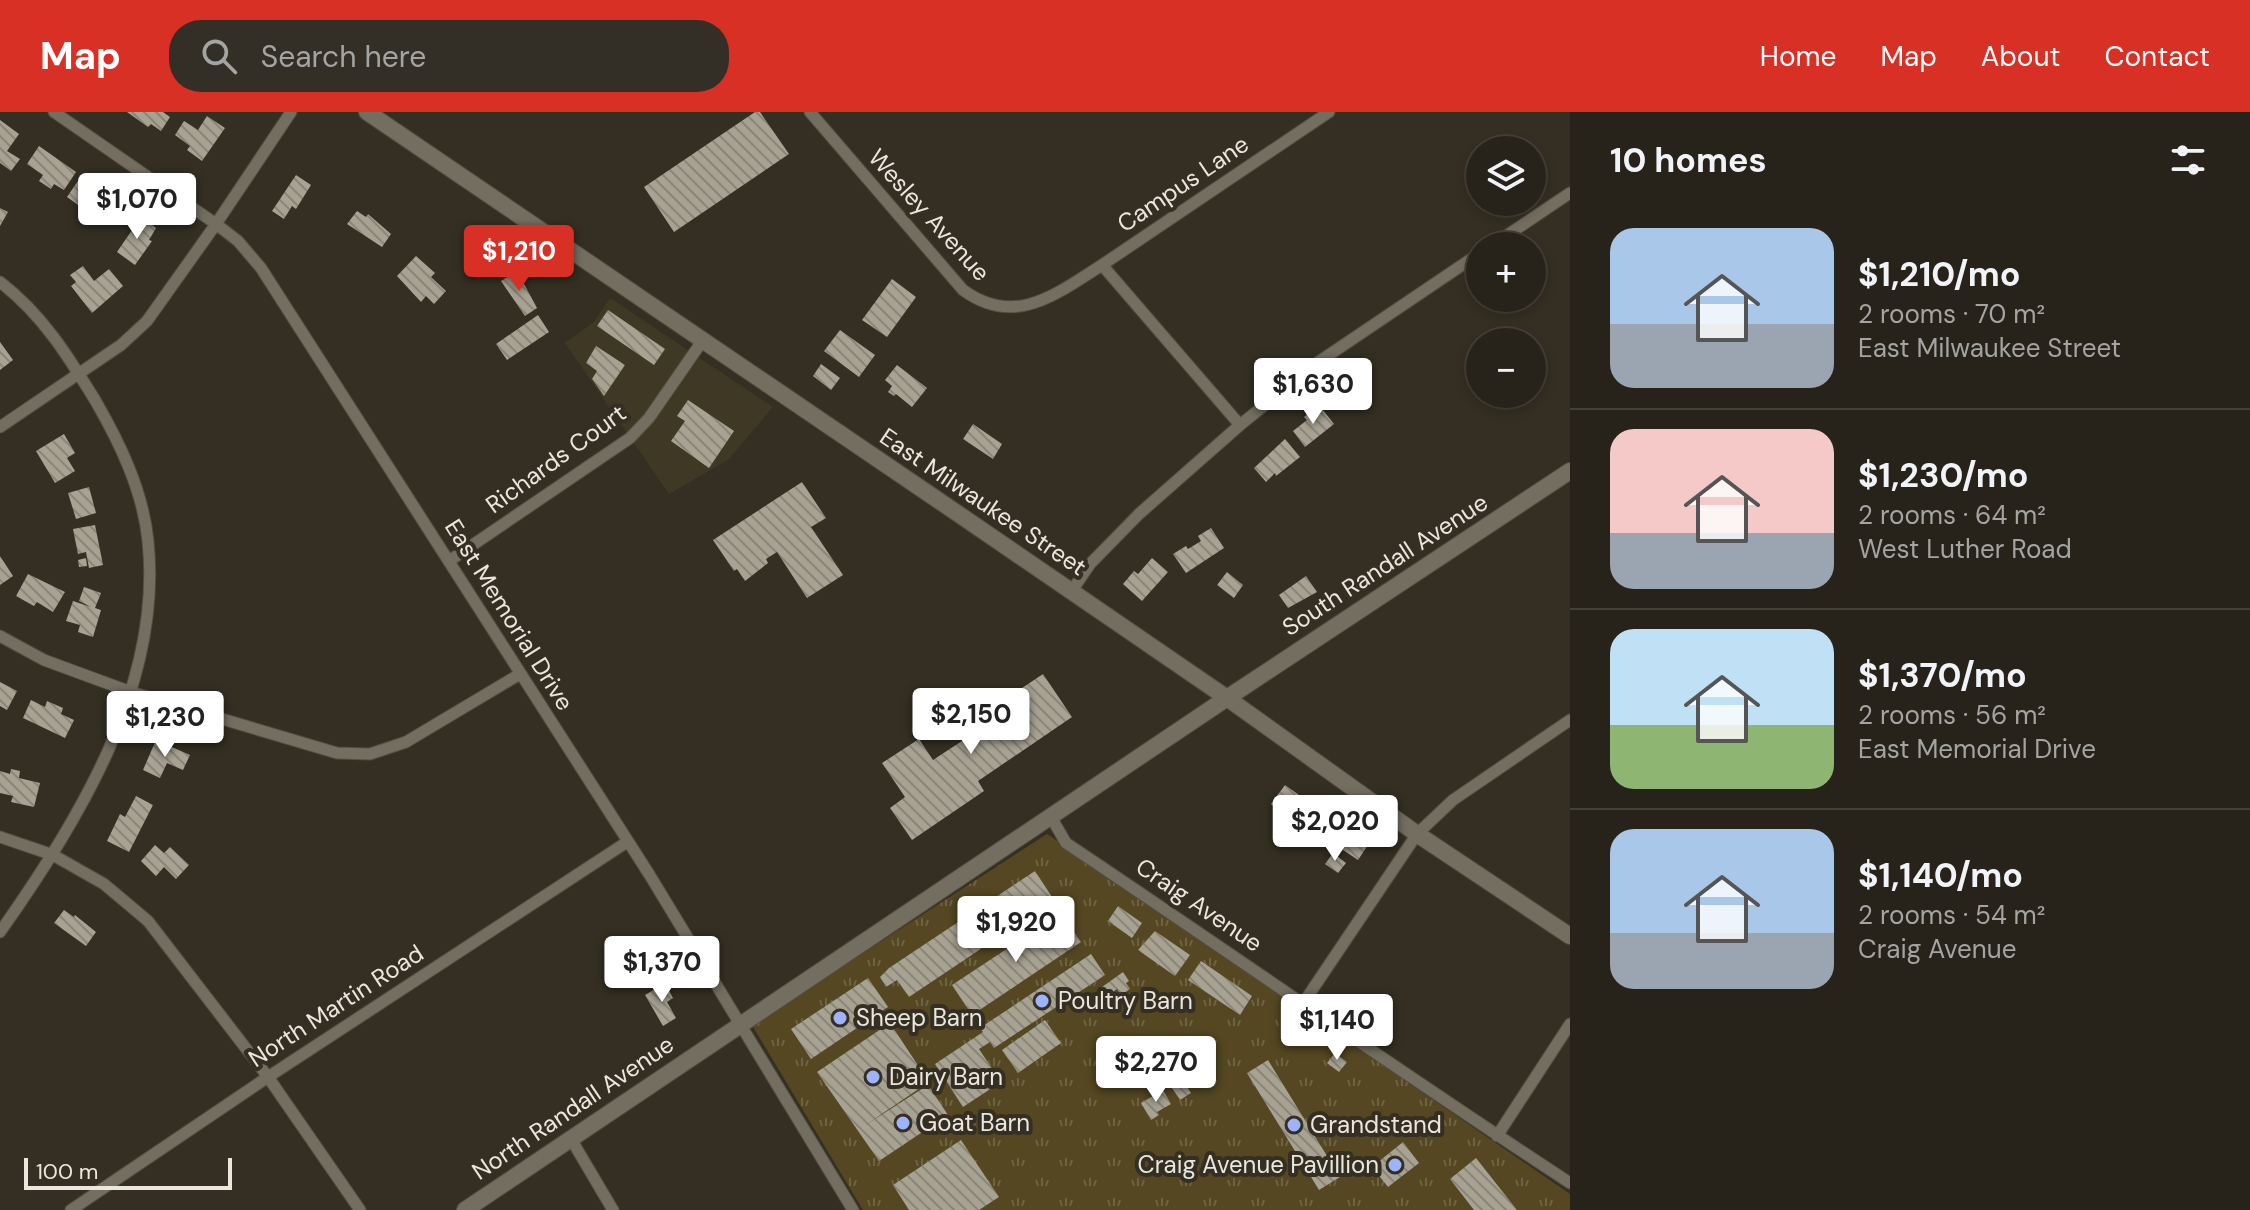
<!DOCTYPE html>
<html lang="en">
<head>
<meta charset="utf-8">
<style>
  :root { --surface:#27231a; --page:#332f27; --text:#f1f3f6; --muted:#a4a4a2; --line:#434039; --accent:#d93025 }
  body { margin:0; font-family:"DM Sans",sans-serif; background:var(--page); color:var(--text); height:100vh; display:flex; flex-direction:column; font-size:30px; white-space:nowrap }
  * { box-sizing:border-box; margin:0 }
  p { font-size:26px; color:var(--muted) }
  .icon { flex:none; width:44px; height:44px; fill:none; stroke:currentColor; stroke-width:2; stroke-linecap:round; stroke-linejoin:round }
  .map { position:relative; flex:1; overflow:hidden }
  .details { display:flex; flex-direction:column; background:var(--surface); width:680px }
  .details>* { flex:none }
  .buttons { position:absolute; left:1466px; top:24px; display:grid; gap:16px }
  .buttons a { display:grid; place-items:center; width:80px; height:80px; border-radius:50%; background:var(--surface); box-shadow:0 4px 12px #0003,0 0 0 2px var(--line); font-size:40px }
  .scale { position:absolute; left:24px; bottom:20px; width:208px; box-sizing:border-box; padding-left:8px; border:4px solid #eae7df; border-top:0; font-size:22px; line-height:28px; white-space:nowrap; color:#eae7df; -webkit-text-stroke:6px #342f22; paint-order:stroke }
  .price { position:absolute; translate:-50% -68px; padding:0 18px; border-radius:8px; background:#fff; color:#222; font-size:26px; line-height:52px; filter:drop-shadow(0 2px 4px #0008) }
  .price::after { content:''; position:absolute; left:50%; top:48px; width:24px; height:18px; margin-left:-12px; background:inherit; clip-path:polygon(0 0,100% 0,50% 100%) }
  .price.current { background:var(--accent); color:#fff }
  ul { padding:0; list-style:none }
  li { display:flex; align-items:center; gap:24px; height:200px; padding:0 40px }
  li+li { border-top:2px solid var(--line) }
  li span { display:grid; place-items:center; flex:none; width:224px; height:160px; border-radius:24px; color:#555 }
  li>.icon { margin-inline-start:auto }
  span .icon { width:96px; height:96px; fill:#fffc; stroke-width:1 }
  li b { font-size:34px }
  h2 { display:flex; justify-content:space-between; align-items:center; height:96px; padding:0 40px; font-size:34px }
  header { display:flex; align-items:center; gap:48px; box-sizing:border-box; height:112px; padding:0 40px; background:var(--accent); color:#fff }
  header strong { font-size:38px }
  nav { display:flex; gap:44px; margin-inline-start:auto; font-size:28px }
  .search { width:560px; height:72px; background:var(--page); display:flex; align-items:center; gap:20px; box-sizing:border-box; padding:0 28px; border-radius:32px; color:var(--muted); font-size:30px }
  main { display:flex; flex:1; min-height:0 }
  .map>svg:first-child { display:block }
  .built { fill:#3f3825 }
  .grass { fill:url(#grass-tufts) }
  .building { fill:url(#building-back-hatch) }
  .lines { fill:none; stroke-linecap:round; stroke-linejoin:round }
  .street-casing { stroke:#524d42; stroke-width:13 }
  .secondary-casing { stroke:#524d42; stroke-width:18 }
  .street { stroke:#736e5f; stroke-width:11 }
  .secondary { stroke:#736e5f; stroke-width:16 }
  .poi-dot { fill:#9db4fd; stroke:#342f22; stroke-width:3 }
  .labels { text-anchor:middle; stroke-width:8; stroke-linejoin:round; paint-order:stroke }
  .street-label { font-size:24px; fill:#eae7df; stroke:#342f22 }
  .poi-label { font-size:24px; fill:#eae7df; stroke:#342f22; text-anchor:start }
</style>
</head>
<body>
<header>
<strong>Map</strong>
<div class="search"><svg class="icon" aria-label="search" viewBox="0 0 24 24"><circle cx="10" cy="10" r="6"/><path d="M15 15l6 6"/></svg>Search here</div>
<nav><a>Home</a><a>Map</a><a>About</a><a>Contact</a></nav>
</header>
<main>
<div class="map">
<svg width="1570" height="1098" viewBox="0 0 1570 1098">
  <defs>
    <pattern id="grass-tufts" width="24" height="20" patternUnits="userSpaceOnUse" patternTransform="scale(2)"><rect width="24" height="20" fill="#544721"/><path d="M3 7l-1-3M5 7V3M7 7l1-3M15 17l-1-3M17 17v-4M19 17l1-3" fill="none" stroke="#6d6241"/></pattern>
    <pattern id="building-back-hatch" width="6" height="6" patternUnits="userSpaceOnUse" patternTransform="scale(2)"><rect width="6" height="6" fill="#a7a292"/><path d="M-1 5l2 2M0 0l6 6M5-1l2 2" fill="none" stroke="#8a867a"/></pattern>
  </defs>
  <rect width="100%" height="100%" fill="#342f22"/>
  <!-- built -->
  <path class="built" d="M610,186l163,109 -44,52 -60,35 -104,-151 29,-21z"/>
  <!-- grass -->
  <path class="grass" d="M1047,722l523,360v16h-707l-111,-185z"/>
  <!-- building -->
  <path class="building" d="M127,0h36l7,5 -9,14 -10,-7 -3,3z
    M755,0h5l29,42 -115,78 -30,-45z
    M207,4l18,12 -23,33 -15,-11 3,-4 -15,-11 9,-14 14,9z
    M0,8l19,14 -12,17 13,8 -9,12 -11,-8z
    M39,34l37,26 -12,18 -10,-6 -3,5 -12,-8 4,-6 -16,-11z
    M82,63l24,16 -5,7 13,9 -11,16 -36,-26z
    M296,63l15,10 -15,24 -4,-3 -8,13 -12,-8z
    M0,96l8,4 -8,14z
    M357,99l9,6 2,-3 23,20 -9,13 -35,-23z
    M141,105l15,11 -7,12 3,1 -17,24 -18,-13z
    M416,144l19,17 -4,4 15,14 -12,13 -8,-8 -5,6 -24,-26z
    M83,154l11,15 15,-12 14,17 -31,27 -21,-27 5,-4 -6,-7z
    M517,159l20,37 -12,8 -24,-35z
    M892,167l24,18 -29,40 -25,-17z
    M608,198l57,39 -11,16 -57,-39z
    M538,203l11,17 -42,28 -11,-16z
    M840,218l35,25 -16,22 -35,-26z
    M0,230l13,18 -13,10z
    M596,234l29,19 -21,31 -12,-17 5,-8 -11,-8z
    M821,252l19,14 -9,12 -18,-14z
    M897,253l30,23 -15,19 -16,-13 -2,2 -6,-4 4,-6 -7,-6z
    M688,288l46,31 -25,37 -38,-27 14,-20 -8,-5z
    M1319,293l15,19 -29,23 -12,-16 14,-11 -3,-3z
    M973,312l29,20 -9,15 -30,-20z
    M64,322l11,19 -8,5 8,13 -20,12 -19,-32z
    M1285,327l15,18 -24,19 -1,-3 -9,9 -12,-14z
    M802,370l24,36 -15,9 32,48 -36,23 -30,-46 -11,7 2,4 -23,18 -8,-12 -3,2 -21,-31z
    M89,375l7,26 -20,6 -8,-26z
    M95,413l8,40 -14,3 -3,-16 -8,2 -5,-25z
    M1211,416l13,20 -38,25 -13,-19 13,-8 2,3 13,-8 -3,-5z
    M0,444l13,20 -13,9z
    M86,446l1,8 -8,1 -1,-7z
    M1152,446l16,14 -26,29 -19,-17 11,-13 4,3z
    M1227,460l16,13 -9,13 -17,-13z
    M28,462l37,18 -12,20 -16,-10 -3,4 -18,-10z
    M1306,464l11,16 -29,16 -9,-13z
    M84,475l17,6 -6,15 6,2 -8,27 -15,-5 2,-7 -14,-4 7,-20 18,6 -12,-6z
    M1043,562l29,43 -94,64 6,10 -72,49 -22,-32 15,-11 -23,-34 37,-24 14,21 38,-25 -6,-9z
    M0,570l17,9 -10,19 -7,-4z
    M31,588l14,7 2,-6 16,7 -2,6 13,6 -9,18 -42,-20z
    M156,628l34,15 -7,15 -16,-7 -7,15 -17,-8z
    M11,657l9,2 -1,7 21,5 -6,24 -23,-5 2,-6 -13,-3v-22l10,3z
    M1285,673l24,17 -6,8 -4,-3 -5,7 -10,-6 -3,4 -10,-8z
    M136,684l17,9 -24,47 -22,-11 13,-27 5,3z
    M1326,700l11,8 -2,3 6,4 -8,13 -18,-13z
    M1285,713l10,8 -9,13 -11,-8z
    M1304,714l9,6 -8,11 -9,-6z
    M1351,720l17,13 -10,15 -18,-12z
    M155,733l9,8 6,-6 19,18 -13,14 -12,-12 -8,9 -15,-15z
    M1333,741l13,10 -8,10 -13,-9z
    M1035,759l19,29 -145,97 -12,-17 -11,7 -6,-10 9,-9z
    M1118,794l24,17 -10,15 -24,-17z
    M64,798l10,7 1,-2 21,17 -10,14 -32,-23z
    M1061,801l20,29 -109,73 -20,-30z
    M1155,819l35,24 -15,21 -37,-26z
    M1091,842l14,21 -111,73 -4,-6 -11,7 22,33 -38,25 -28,-43 48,-32 -3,-4z
    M1201,849l51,35 -12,19 -52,-35z
    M1123,860l6,9 -3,2 4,6 -9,6 -4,-6 -9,6 -6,-8z
    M868,866l20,29 -77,52 -20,-30z
    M665,871l8,15 -6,4 9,16 -13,8 -18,-31z
    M1045,908l16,23 -43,30 -16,-23z
    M890,911l39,59 -65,44 64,-41 20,30 -69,46 -62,-89z
    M1335,941l12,9 -8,10 -12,-9z
    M1268,948l72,117 -21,13 -72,-117z
    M1181,966l10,15 -11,7 -10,-15z
    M1163,978l8,14 -14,8 2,3 -8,5 -10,-17z
    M961,1028l38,57 -20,13h-70l-16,-25z
    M1403,1030l16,21 -31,24 -16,-20z
    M1476,1046l41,52h-43l-24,-31z"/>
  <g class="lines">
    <!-- street casing -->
    <g class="street-casing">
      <path id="street" d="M54,0l162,112 22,17 23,27 388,606 204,336
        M810,0l153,178c52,38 93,4 139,-25l227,-153
        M1491,134l79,-53
        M1102,153l138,160
        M0,170c42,32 68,74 95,118 25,43 48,91 53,141 15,142 -69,280 -148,391
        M0,315l121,-82 26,-24 69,-97 75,-112
        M449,449l181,-123 19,-20 54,-78
        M1071,480l19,-28 49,-50 101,-89 74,-60 166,-112
        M0,524l44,24 87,32 206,61 33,1 36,-12 114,-68
        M1051,705l15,26c169,113 334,229 504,340
        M0,725l53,18 51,29 44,37 120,156 92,133
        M1304,890l113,-168 36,-34 117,-80
        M1497,1024l73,-112
        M571,1027l42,71
        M71,1098l197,-133 359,-235"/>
    </g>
    <!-- secondary casing -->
    <g class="secondary-casing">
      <path id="secondary" d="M367,0l590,401 270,185 190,136 153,102
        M465,1098l762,-512 343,-227"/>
    </g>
    <!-- street -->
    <use href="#street" class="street"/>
    <!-- secondary -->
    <use href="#secondary" class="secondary"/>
  </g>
  <!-- markers -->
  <g class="poi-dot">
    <circle cx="1042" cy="889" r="8"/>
    <circle cx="840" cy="906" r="8"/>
    <circle cx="873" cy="965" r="8"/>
    <circle cx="903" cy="1011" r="8"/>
    <circle cx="1294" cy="1013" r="8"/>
    <circle cx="1395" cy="1053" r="8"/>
  </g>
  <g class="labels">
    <!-- street labels -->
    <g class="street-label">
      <text transform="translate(1183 72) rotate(-34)" y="8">Campus Lane</text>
      <text transform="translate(929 103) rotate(48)" y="8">Wesley Avenue</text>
      <text transform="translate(556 347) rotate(-36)" y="8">Richards Court</text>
      <text transform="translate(983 390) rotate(34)" y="8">East Milwaukee Street</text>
      <text transform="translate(1385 453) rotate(-33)" y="8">South Randall Avenue</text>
      <text transform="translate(509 503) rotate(58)" y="8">East Memorial Drive</text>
      <text transform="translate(1199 793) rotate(34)" y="8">Craig Avenue</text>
      <text transform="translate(336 894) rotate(-33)" y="8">North Martin Road</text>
      <text transform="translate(573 996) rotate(-34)" y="8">North Randall Avenue</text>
    </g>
    <!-- poi labels -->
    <g class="poi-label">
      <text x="1058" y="897">Poultry Barn</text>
      <text x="856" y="914">Sheep Barn</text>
      <text x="889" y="973">Dairy Barn</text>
      <text x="919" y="1019">Goat Barn</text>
      <text x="1310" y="1021">Grandstand</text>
      <text x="1379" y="1061" text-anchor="end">Craig Avenue Pavillion</text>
    </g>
  </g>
</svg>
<div class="buttons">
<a><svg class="icon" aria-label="layers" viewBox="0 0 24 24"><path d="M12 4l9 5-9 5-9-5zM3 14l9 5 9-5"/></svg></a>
<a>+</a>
<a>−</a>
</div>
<div class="scale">100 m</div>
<b class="price" style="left:137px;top:129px">$1,070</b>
<b class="price current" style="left:519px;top:181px">$1,210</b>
<b class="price" style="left:1313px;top:314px">$1,630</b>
<b class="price" style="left:971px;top:644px">$2,150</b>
<b class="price" style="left:165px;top:647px">$1,230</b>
<b class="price" style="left:1335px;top:751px">$2,020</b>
<b class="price" style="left:1016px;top:852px">$1,920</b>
<b class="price" style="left:662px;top:892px">$1,370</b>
<b class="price" style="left:1337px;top:950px">$1,140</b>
<b class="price" style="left:1156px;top:992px">$2,270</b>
</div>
<section class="details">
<h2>10 homes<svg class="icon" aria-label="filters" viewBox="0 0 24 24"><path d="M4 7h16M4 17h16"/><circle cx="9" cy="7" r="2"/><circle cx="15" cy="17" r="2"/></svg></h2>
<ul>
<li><span style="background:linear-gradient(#a9c7e8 60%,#9aa5b1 0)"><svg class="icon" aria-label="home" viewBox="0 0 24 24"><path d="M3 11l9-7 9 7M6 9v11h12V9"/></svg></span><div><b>$1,210/mo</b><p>2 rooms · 70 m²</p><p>East Milwaukee Street</p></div></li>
<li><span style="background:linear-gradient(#f6c9c9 65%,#9aa5b1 0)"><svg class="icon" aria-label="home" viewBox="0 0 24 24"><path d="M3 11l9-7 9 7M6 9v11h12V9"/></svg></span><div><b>$1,230/mo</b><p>2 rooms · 64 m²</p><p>West Luther Road</p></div></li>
<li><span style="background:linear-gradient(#bfe0f5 60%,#8fb573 0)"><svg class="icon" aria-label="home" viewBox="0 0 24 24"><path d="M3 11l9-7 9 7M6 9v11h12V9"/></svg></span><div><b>$1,370/mo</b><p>2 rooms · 56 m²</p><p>East Memorial Drive</p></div></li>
<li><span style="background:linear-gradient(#a9c7e8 65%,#9aa5b1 0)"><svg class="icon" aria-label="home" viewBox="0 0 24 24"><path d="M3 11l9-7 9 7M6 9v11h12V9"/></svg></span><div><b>$1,140/mo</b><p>2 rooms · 54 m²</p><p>Craig Avenue</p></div></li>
</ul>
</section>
</main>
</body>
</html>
